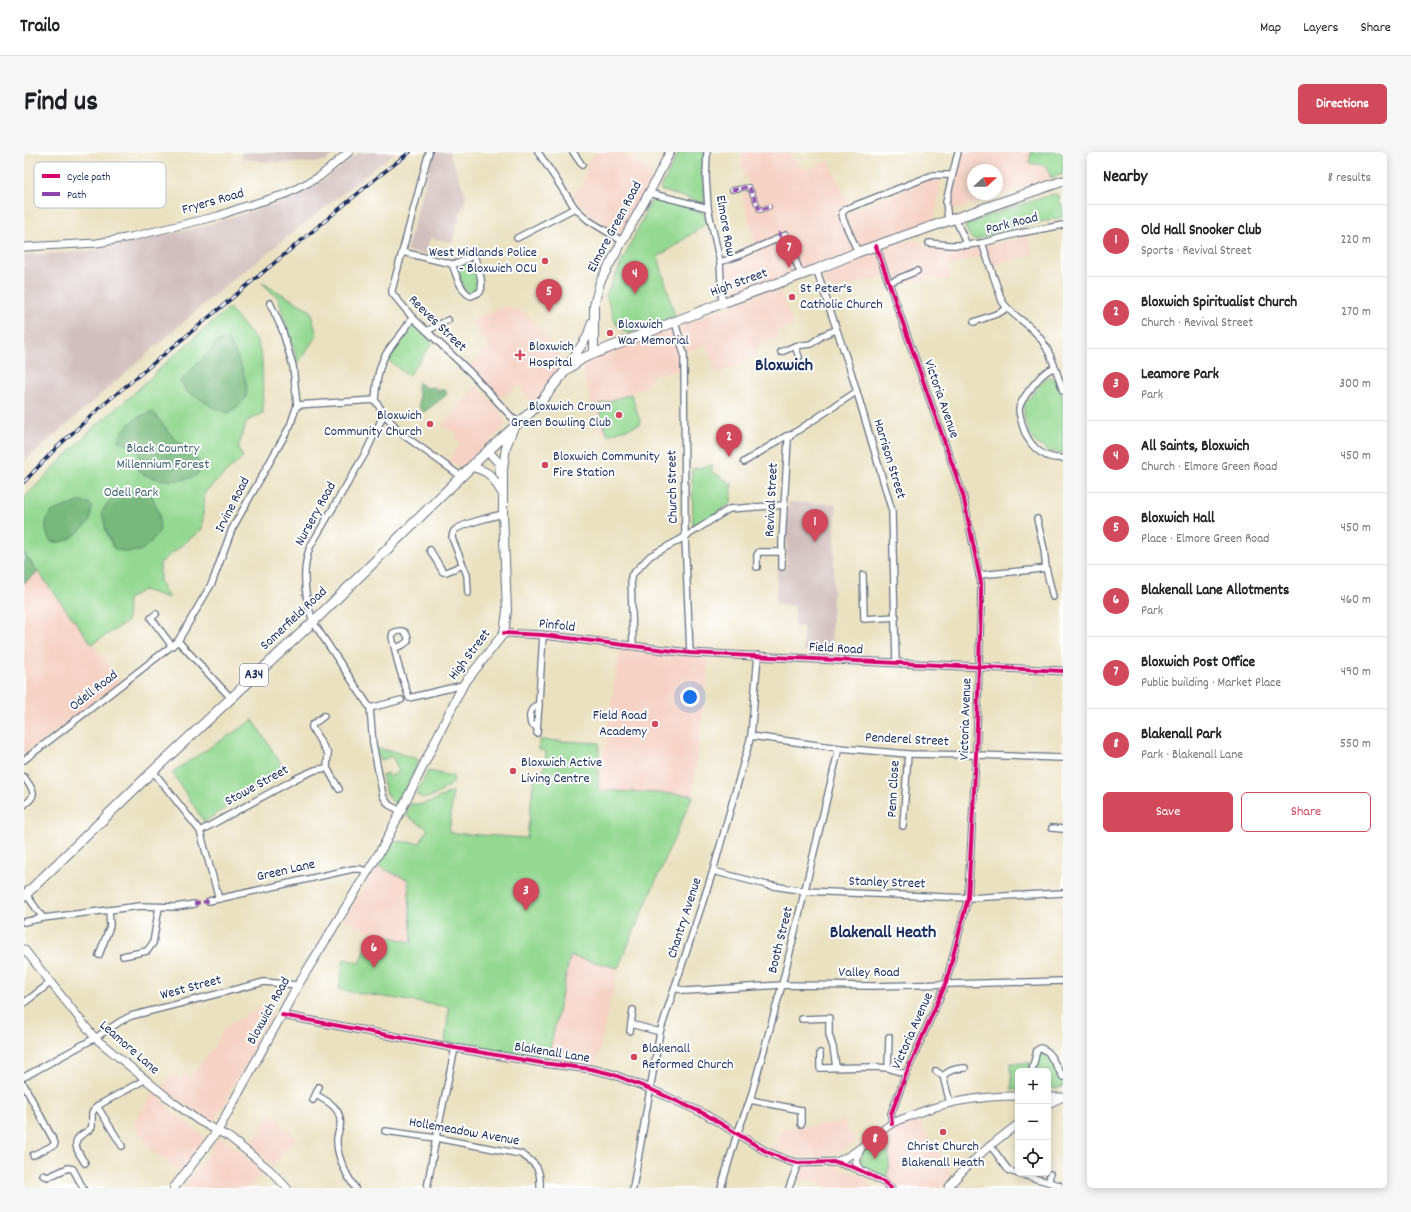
<!DOCTYPE html>
<meta charset="utf-8">
<style>
body{margin:0;font-family:Dekko,sans-serif;background:#f6f6f6;color:#202124}
.controls{position:absolute;right:12px;bottom:12px;display:grid;overflow:hidden;border-radius:6px;box-shadow:0 2px 10px #0003}
.controls button{width:36px;height:36px;display:grid;place-items:center;padding:0;border:0;border-bottom:1px solid #e0e0e0;background:#fff;color:#202124;font:20px sans-serif}
.compass{position:absolute;left:943px;top:12px;width:36px;height:36px;border-radius:50%;background:#fff;box-shadow:0 2px 10px #0003;rotate:69deg}
.you{position:absolute;left:666px;top:545px;width:14px;height:14px;margin:-10px;border:3px solid #fff;border-radius:50%;background:#1a73e8;box-shadow:0 0 0 6px #1a73e833}
.badge{display:grid;place-items:center;width:26px;height:26px;border-radius:50%;background:#d1495b;color:#fff;font-size:13px;font-weight:700}
.pin{position:absolute;translate:-50% -33px;filter:drop-shadow(0 1px 2px #0008)}
.pin::after{content:'';position:absolute;top:21px;width:14px;height:12px;background:inherit;clip-path:polygon(0 0,100% 0,50% 100%)}
.list{margin:0;padding:0;list-style:none}
h2{display:flex;justify-content:space-between;align-items:center;height:52px;margin:0;padding:0 16px;font-size:17px}
h2 small{font-size:13px;font-weight:400;color:#757577}
.list li{display:grid;grid-template-columns:26px 1fr auto;gap:12px;align-items:center;box-sizing:border-box;height:72px;padding:0 16px;border-top:1px solid #e0e0e0}
.list b{display:block;font-size:15px;white-space:nowrap}
.list p{margin:0;font-size:13px;white-space:nowrap;color:#757577}
.list em{font-size:13px;font-style:normal;color:#757577}
.actions{display:flex;gap:8px;padding:12px 16px}
.actions a{flex:1;padding:9px 0;border:1px solid #d1495b;border-radius:6px;text-align:center;font-size:14px;color:#d1495b}
.actions .main{background:#d1495b;color:#fff}
.icon{flex:none;width:22px;height:22px;fill:none;stroke:currentColor;stroke-width:2;stroke-linecap:round;stroke-linejoin:round}
.map{position:relative;flex:none;width:1039px;height:1036px;overflow:hidden;border-radius:6px}
header{display:flex;align-items:center;gap:24px;box-sizing:border-box;height:56px;padding:0 20px;background:#fff;border-bottom:1px solid #e0e0e0}
header strong{font-size:19px}
nav{display:flex;gap:22px;margin-inline-start:auto;font-size:14px}
.intro{display:flex;align-items:center;justify-content:space-between;box-sizing:border-box;height:96px;padding:0 24px}
h1{margin:0;font-size:28px}
.button{padding:10px 18px;border-radius:6px;background:#d1495b;color:#fff;font-size:14px;font-weight:700}
main{display:flex;gap:24px;padding:0 24px}
aside{flex:1;background:#fff;border-radius:6px;box-shadow:0 2px 10px #0003}
.map>svg:first-child{display:block}
</style>
<header>
<strong>Trailo</strong>
<nav><a>Map</a><a>Layers</a><a>Share</a></nav>
</header>
<div class="intro"><h1>Find us</h1><a class="button">Directions</a></div>
<main>
<div class="map">
<svg width="1039" height="1036" viewBox="0 0 1039 1036">
<rect width="100%" height="100%" fill="#fff"/>
<filter id="ink" filterUnits="userSpaceOnUse"><feTurbulence type="fractalNoise" baseFrequency=".025" numOctaves="2"/><feDisplacementMap in="SourceGraphic" scale="8" xChannelSelector="R" yChannelSelector="G"/><feConvolveMatrix kernelMatrix="1 2 1 2 8 2 1 2 1" color-interpolation-filters="sRGB"/></filter>
<filter id="wash" filterUnits="userSpaceOnUse"><feTurbulence type="fractalNoise" baseFrequency=".012" numOctaves="4" result="noise"/><feDisplacementMap in="SourceGraphic" scale="16" xChannelSelector="R" yChannelSelector="G"/><feGaussianBlur stdDeviation="0.9" result="paint"/><feColorMatrix in="noise" values="0 0 0 0 0 0 0 0 0 0 0 0 0 0 0 0 0 1.4 0 .05"/><feComposite in="paint" operator="in"/></filter>
<g filter="url(#wash)">
<rect width="100%" height="100%" fill="#eae1c0"/>
<g fill="#f6d2c4" fill-rule="evenodd">
<path d="M573,0H596L630,21L598,83L568,64L547,42L558,35L564,10Z"/>
<path d="M718,0H763L782,18L805,9L824,51L817,58L815,61L831,99L702,146L699,114L719,108L734,101L718,42L728,40L717,12Z"/>
<path d="M940,0H1007L1023,14L1027,26L928,59L926,53ZM949,18H973V42H949Z"/>
<path d="M917,25L912,62L910,66V69L837,97L821,65L827,59L881,38L908,26Z"/>
<path d="M1003,84L1009,102L968,114L964,101L924,115L926,128L906,126L874,133L868,122L805,139L797,118L889,87L902,94L941,97L953,96Z"/>
<path d="M755,134L769,173L753,180L754,185L732,196L733,202L714,213L693,222L681,192L662,200L657,174Z"/>
<path d="M483,153L503,162L544,212L508,252L494,233L477,246L446,213L466,194L446,169Z"/>
<path d="M650,176L657,204V218L629,223L622,235L574,253L584,283L580,281L577,279L559,225V213L565,207L593,196Z"/>
<path d="M453,234L470,252L482,269L479,277L441,315H437L424,309L436,291L433,288H431L434,283L418,273Z"/>
<path d="M0,401L97,529L42,572L0,601Z"/>
<path d="M596,497L685,505L669,643L574,638Z"/>
<path d="M354,714L384,728L388,791L348,781L320,767Z"/>
<path d="M546,804L594,816L572,913L524,906Z"/>
<path d="M241,853L251,860L238,880L227,873L222,881L236,891L203,943L206,945L189,970L187,971L138,935L148,922L156,928L160,922L165,926L185,902L201,875Z"/>
<path d="M131,939L146,958L179,983L180,987L156,1020L127,998L110,971Z"/>
<path d="M246,962L258,970L256,972L272,985L249,1013L226,994Z"/>
<path d="M892,965L928,1022L917,1036H874L862,1028L865,1013L858,982L869,974Z"/>
<path d="M819,970L833,990L804,1004L778,1005L748,996L757,978Z"/>
<path d="M196,984L239,1019L227,1036H159Z"/>
<path d="M789,1014L813,1015L847,1028L844,1036H809L795,1031L775,1026L777,1015Z"/>
</g>
<g fill="#d1bfbe">
<path d="M213,0H313L303,8L292,11L237,10L235,8L218,7L217,0Z"/>
<path d="M335,0H371L189,144L1,309L0,307V103L68,99L180,74L260,49L300,28Z"/>
<path d="M410,0H425L442,44L428,90L406,86L401,103L382,99Z"/>
<path d="M764,350L812,352L807,501L779,500V475H770L771,454L752,453L753,417H762Z"/>
</g>
<g fill="#94d992" stroke="#588478">
<path d="M655,0H681L678,24L681,49L680,51L636,38Z"/>
<path d="M1006,0H1039V22L1027,26L1023,14L1005,11L1007,1Z"/>
<path d="M1030,42L1036,44L1035,47L1037,53L1039,54V65L983,77L951,88L947,86L941,75L944,72L986,56Z"/>
<path d="M629,45L680,61L683,69L682,72L634,105L651,164L607,181L600,180L592,172L582,143Z"/>
<path d="M449,106L457,137L448,142L442,139L431,115Z"/>
<path d="M237,130L286,158L293,183L274,211L254,146Z"/>
<path d="M205,156L233,189L238,207L239,261L223,269L214,296L219,305L181,340L178,377L136,411V429L145,446L119,438L104,447L103,470L68,492L0,401V346L69,276L108,243L146,207Z"/>
<path d="M394,174L409,191L384,224L364,208L389,175Z"/>
<path d="M1027,225L1034,230L1039,245V301L1027,300L1013,292L1005,281L1000,264V253L1020,228Z"/>
<path d="M607,242L617,272L584,283L573,253Z"/>
<path d="M689,313L687,319L708,332L707,351L669,377L668,317Z"/>
<path d="M229,568L261,618L180,670L148,620Z"/>
<path d="M515,588L575,591L574,638L669,643L594,816L546,804L524,906L421,890L425,855L315,838L320,807L336,811L348,781L388,790L384,728L354,714L368,689L396,691L404,677L381,663L387,652H397L409,649L429,639L425,681L503,686L510,626H519L522,599L515,598Z"/>
<path d="M352,596L372,600L395,608L376,649L371,651C361,646 361,634 358,623L363,621L364,625L375,620L368,604L356,609Z"/>
<path d="M404,619L429,624L430,630C420,637 403,653 392,642Z"/>
<path d="M1018,900L1022,902L1039,928V935L1024,937V919H1011L1015,901Z"/>
<path d="M987,911H1007L1005,919H994V938H988Z"/>
<path d="M858,982C867,1000 867,1008 862,1028L840,1018C831,999 845,993 858,982Z"/>
</g>
<g fill="#77b97c" stroke="#49746d">
<path d="M204,188C212,201 226,228 222,244C220,251 210,257 204,261L189,256L177,247L163,240L156,230C168,215 182,206 193,190Z"/>
<path d="M394,230L402,236L408,235L413,237L414,242L416,238H421L423,241L420,245L400,260C393,256 395,252 395,245C395,238 391,238 394,230Z"/>
<path d="M129,260L149,285L168,302L177,312L175,321C162,331 139,330 124,324C120,323 116,320 113,317L116,305L112,294L99,291L94,289C98,275 115,262 129,260Z"/>
<path d="M119,336L126,339L135,361L136,378L126,391L116,399L103,400L90,397L82,379L78,360L85,349L101,342Z"/>
<path d="M55,350L65,351L68,355L66,369L54,381L44,388L36,390H27C21,381 19,369 28,360C32,357 49,352 55,350Z"/>
<path d="M0,401L14,420L0,431Z"/>
</g>
</g>
<g filter="url(#ink)">
<g fill="none" stroke-linecap="round" stroke-linejoin="round">
<g stroke="#636d80" stroke-width="6">
<path id="pedestrian" d="M708,38L725,35L736,58L745,55"/>
</g>
<g stroke="#636d80" stroke-width="8">
<g id="minor">
<path d="M405,0L368,138V141L388,165L446,220L494,272"/>
<path d="M514,0L551,56L564,68L598,89"/>
<path d="M549,0L558,13"/>
<path d="M683,0L682,24L684,56L696,110L698,151"/>
<path d="M625,41L684,56"/>
<path d="M931,66L943,93"/>
<path d="M924,69L922,50L934,0"/>
<path d="M493,86L551,56"/>
<path d="M905,91L926,93H943L958,91L996,81L1039,73"/>
<path d="M958,91L978,149C985,161 999,168 1009,178C1026,194 1032,219 1039,239"/>
<path d="M852,94L939,343L957,431V451L952,603L944,746L922,831L882,922L867,962L868,972"/>
<path d="M378,100L428,112L435,111L448,104H450C453,113 461,132 456,140L447,144C437,141 432,122 428,112"/>
<path d="M834,100L819,67L818,61L822,57L909,23H928"/>
<path d="M696,110L714,104L762,83L777,123"/>
<path d="M791,118L794,122L827,220L868,359L872,511"/>
<path d="M864,131L893,119"/>
<path d="M651,170L660,202L661,385L666,501"/>
<path d="M950,170L975,161L983,156"/>
<path d="M403,179L424,168"/>
<path d="M771,194L775,205"/>
<path d="M757,200L771,194L787,192L799,183L812,178"/>
<path d="M1030,216C1027,217 1025,218 1022,220C1015,225 996,248 995,257C995,262 997,267 998,272C1003,291 1017,308 1039,306"/>
<path d="M273,253L351,248"/>
<path d="M360,262L378,282L438,325"/>
<path d="M720,310L762,284L767,283"/>
<path d="M1013,367L1020,397L1022,416L1029,445"/>
<path d="M406,398L419,420H422L439,413"/>
<path d="M733,415V403L735,400H758"/>
<path d="M758,415V390L764,288L767,283L832,240"/>
<path d="M839,423L840,467L872,465"/>
<path d="M955,423L1008,418L1022,416"/>
<path d="M444,441L443,423L428,386C428,383 428,382 430,379C434,373 470,364 479,362"/>
<path d="M132,462L127,466L148,494"/>
<path d="M609,494L607,424L626,404L661,385L705,357L760,353"/>
<path d="M371,496L379,493L384,489V485L381,480C376,478 373,479 369,481L368,485L374,512L385,546L439,533"/>
<path d="M207,546L154,489L188,431L208,377L266,274L273,253L269,214L258,177L246,151"/>
<path d="M346,556L377,548"/>
<path d="M300,564L288,573V576L304,602L303,616L315,637"/>
<path d="M513,575L507,572C505,564 505,560 511,554H515"/>
<path d="M513,581L519,483"/>
<path d="M727,584L815,596L884,602L952,603L1039,606"/>
<path d="M0,608L154,489"/>
<path d="M129,619L176,679L195,747"/>
<path d="M0,625C9,638 15,642 0,653"/>
<path d="M377,659L365,653L359,644L349,592L346,556L289,470C281,446 277,419 286,395L342,300L360,262L351,248C352,235 353,222 358,210C364,193 381,182 388,165"/>
<path d="M879,674L884,602"/>
<path d="M1028,676L1039,677"/>
<path d="M176,679L273,626L291,618L303,616"/>
<path d="M689,719L743,733L781,739L944,746L1039,741"/>
<path d="M2,742L19,766"/>
<path d="M185,749L329,717H336L345,720"/>
<path d="M0,770L19,766L85,758L116,754L152,755L170,752"/>
<path d="M75,803L86,774L85,758"/>
<path d="M99,804L123,799L129,791L135,755"/>
<path d="M651,836L662,839L758,833L851,834L1039,829"/>
<path d="M0,851L26,831"/>
<path d="M778,867L805,866V883L809,895L812,915"/>
<path d="M607,872L636,880"/>
<path d="M606,879L609,858"/>
<path d="M796,901V916L850,915L864,916L882,922"/>
<path d="M864,916L865,885"/>
<path d="M912,919L919,924"/>
<path d="M1008,919L1013,898L1017,896L1024,900L1039,925"/>
<path d="M0,925L71,886L97,869L107,864L240,830L274,833"/>
<path d="M0,933L31,991L30,993L9,1003"/>
<path d="M292,943C305,950 319,957 316,975C315,979 313,983 313,987C312,1004 322,1022 331,1036"/>
<path d="M289,948L295,935"/>
<path d="M726,948L777,958V972"/>
<path d="M926,951L919,924C925,918 933,916 941,916"/>
<path d="M73,954L98,994"/>
<path d="M361,979L412,986L497,1002C513,1012 517,1017 516,1036"/>
<path d="M966,993L985,1019L1035,1033"/>
<path d="M61,1011C57,1005 47,992 55,985C59,981 64,980 68,975V961L73,954L122,927"/>
<path d="M19,1023L24,1025L44,1016L49,1017L59,1036"/>
<path d="M1025,1030L1026,1022"/>
<path d="M403,1036L412,986L431,896"/>
<path d="M609,1036L636,880L689,719L727,584L734,503"/>
<path d="M697,1036L713,982L726,948L758,833L815,596"/>
<path d="M765,1036L774,1011"/>
</g>
</g>
<g stroke="#636d80" stroke-width="9">
<g id="tertiary">
<path d="M0,95L73,91L107,85L194,64L219,55L262,42L295,25L325,0"/>
<path d="M480,481L519,483L666,501L1039,519"/>
<path d="M0,797L71,886L149,950L175,969L205,985L245,1017L263,1036"/>
<path d="M258,863L431,896L518,911L567,917L588,922L626,937L681,962L743,1000L765,1009L774,1011L812,1010L829,1015L846,1023L860,1030L867,1036"/>
<path d="M1024,945H1037"/>
<path d="M1024,952L1039,945"/>
<path d="M812,1010C833,1002 849,984 867,972C872,969 878,967 884,965C918,950 957,944 994,944"/>
<path d="M836,1019C831,1010 832,1005 837,996"/>
<path d="M924,1036C943,1011 969,991 994,972"/>
</g>
</g>
<g stroke="#636d80" stroke-width="10">
<g id="secondary">
<path d="M570,201V154L576,130L625,41L646,0"/>
<path d="M542,217L563,185L568,170"/>
<path d="M464,299L475,311L476,321"/>
<path d="M448,315C467,320 468,324 478,341"/>
<path d="M150,1036L194,978L274,833L360,693L439,533L480,481L483,459L479,362V317L482,295L489,277"/>
</g>
</g>
<g stroke="#636d80" stroke-width="11">
<path id="trunk" d="M0,744L129,619L289,470L455,307L499,267L514,253L542,218L559,206L698,151L791,118L834,100L1039,29"/>
</g>
<use href="#pedestrian" stroke="#fff" stroke-width="4"/>
<use href="#minor" stroke="#fff" stroke-width="5.5"/>
<use href="#tertiary" stroke="#fff" stroke-width="7"/>
<use href="#secondary" stroke="#fff" stroke-width="8"/>
<use href="#trunk" stroke="#fff" stroke-width="9"/>
<g stroke="#1b2f5e" stroke-width="3.5">
<path id="rail" d="M0,330L31,297L79,253L355,24L386,0"/>
</g>
<use href="#rail" stroke="#fff" stroke-width="2" stroke-dasharray="6" stroke-linecap="butt"/>
<g stroke="#8e44ad" stroke-width="3" stroke-dasharray="6 3" stroke-linecap="butt">
<path d="M708,38L725,35L736,58L745,55"/>
<path d="M755,80L757,86"/>
<path d="M170,752L185,749"/>
</g>
<g stroke="#fff" stroke-width="6">
<g id="cycleway">
<path d="M852,94L939,343L957,431V451L952,603L944,746L922,831L882,922L867,962L868,972"/>
<path d="M480,481L519,483L666,501L1039,519"/>
<path d="M258,863L431,896L518,911L567,917L588,922L626,937L681,962L743,1000L765,1009L774,1011L812,1010L829,1015L846,1023L860,1030L867,1036"/>
</g>
</g>
<use href="#cycleway" stroke="#d6006c" stroke-width="4"/>
</g>
</g>
<g fill="#d1495b" stroke="#fff" stroke-width="1.5">
<circle cx="521" cy="109" r="4"/>
<circle cx="768" cy="145" r="4"/>
<circle cx="586" cy="181" r="4"/>
<path d="M494 197h4v4h4v4h-4v4h-4v-4h-4v-4h4z"/>
<circle cx="595" cy="263" r="4"/>
<circle cx="406" cy="272" r="4"/>
<circle cx="521" cy="313" r="4"/>
<circle cx="631" cy="572" r="4"/>
<circle cx="489" cy="619" r="4"/>
<circle cx="610" cy="905" r="4"/>
<circle cx="919" cy="980" r="4"/>
</g>
<g text-anchor="middle" dominant-baseline="central" stroke-width="4" stroke-linejoin="round" paint-order="stroke">
<rect fill="#fff" stroke="#5f6d8e" stroke-width="1" x="216" y="512" width="28" height="22" rx="3"/>
<g font-size="13" font-weight="bold" fill="#1b2f5e">
<text x="230" y="523">A34</text>
</g>
<g font-size="14" fill="#1b2f5e" stroke="#fff">
<text transform="translate(189 50) rotate(-16)">Fryers Road</text>
<text transform="translate(988 72) rotate(-14)">Park Road</text>
<text transform="translate(701 74) rotate(80)">Elmore Row</text>
<text transform="translate(591 75) rotate(-62)">Elmore Green Road</text>
<text transform="translate(715 131) rotate(-20)">High Street</text>
<text transform="translate(413 172) rotate(44)">Reeves Street</text>
<text transform="translate(917 247) rotate(71)">Victoria Avenue</text>
<text transform="translate(865 307) rotate(73)">Harrison Street</text>
<text transform="translate(649 335) rotate(-91)">Church Street</text>
<text transform="translate(748 348) rotate(-87)">Revival Street</text>
<text transform="translate(209 353) rotate(-63)">Irvine Road</text>
<text transform="translate(292 362) rotate(-61)">Nursery Road</text>
<text transform="translate(270 467) rotate(-43)">Somerfield Road</text>
<text transform="translate(533 474) rotate(6)">Pinfold</text>
<text transform="translate(812 497) rotate(3)">Field Road</text>
<text transform="translate(446 503) rotate(-53)">High Street</text>
<text transform="translate(70 539) rotate(-38)">Odell Road</text>
<text transform="translate(942 567) rotate(-88)">Victoria Avenue</text>
<text transform="translate(883 588) rotate(3)">Penderel Street</text>
<text transform="translate(233 634) rotate(-29)">Stowe Street</text>
<text transform="translate(870 637) rotate(-87)">Penn Close</text>
<text transform="translate(262 719) rotate(-13)">Green Lane</text>
<text transform="translate(863 731) rotate(2)">Stanley Street</text>
<text transform="translate(661 766) rotate(-72)">Chantry Avenue</text>
<text transform="translate(757 788) rotate(-76)">Booth Street</text>
<text x="845" y="821">Valley Road</text>
<text transform="translate(167 836) rotate(-15)">West Street</text>
<text transform="translate(245 859) rotate(-61)">Bloxwich Road</text>
<text transform="translate(889 879) rotate(-66)">Victoria Avenue</text>
<text transform="translate(105 896) rotate(41)">Leamore Lane</text>
<text transform="translate(528 901) rotate(9)">Blakenall Lane</text>
<text transform="translate(440 980) rotate(10)">Hollemeadow Avenue</text>
</g>
<g font-size="14" fill="#1b2f5e" stroke="#fff" text-anchor="start">
<text x="513" y="101" text-anchor="end">West Midlands Police<tspan x="513" dy="16">- Bloxwich OCU</tspan></text>
<text x="776" y="137">St Peter's<tspan x="776" dy="16">Catholic Church</tspan></text>
<text x="594" y="173">Bloxwich<tspan x="594" dy="16">War Memorial</tspan></text>
<text x="505" y="195">Bloxwich<tspan x="505" dy="16">Hospital</tspan></text>
<text x="587" y="255" text-anchor="end">Bloxwich Crown<tspan x="587" dy="16">Green Bowling Club</tspan></text>
<text x="398" y="264" text-anchor="end">Bloxwich<tspan x="398" dy="16">Community Church</tspan></text>
<text x="529" y="305">Bloxwich Community<tspan x="529" dy="16">Fire Station</tspan></text>
<text x="623" y="564" text-anchor="end">Field Road<tspan x="623" dy="16">Academy</tspan></text>
<text x="497" y="611">Bloxwich Active<tspan x="497" dy="16">Living Centre</tspan></text>
<text x="618" y="897">Blakenall<tspan x="618" dy="16">Reformed Church</tspan></text>
<text x="919" y="995" text-anchor="middle">Christ Church<tspan x="919" dy="16">Blakenall Heath</tspan></text>
</g>
<g font-size="14" fill="#3f626e" stroke="#fff">
<text x="139" y="297">Black Country<tspan x="139" dy="16">Millennium Forest</tspan></text>
<text x="107" y="341">Odell Park</text>
</g>
<g font-size="18" font-weight="bold" fill="#1b2f5e" stroke="#fff">
<text x="760" y="214">Bloxwich</text>
<text x="859" y="781">Blakenall Heath</text>
</g>
</g>
<rect x="10" y="10" width="132" height="46" rx="6" fill="#fff" stroke="#bbc1cf" stroke-width="1"/>
<rect x="18" y="22" width="18" height="4" fill="#d6006c"/>
<rect x="18" y="40" width="18" height="4" fill="#8e44ad"/>
<g font-size="11" fill="#1b2f5e">
<text x="43" y="28">Cycle path</text>
<text x="43" y="46">Path</text>
</g>
</svg>
<div class="controls">
<button>+</button>
<button>−</button>
<button><svg class="icon" aria-label="locate" viewBox="0 0 24 24"><circle cx="12" cy="12" r="6"/><path d="M12 2v4M12 18v4M2 12h4M18 12h4"/></svg></button>
</div>
<svg class="compass" viewBox="-18 -18 36 36"><path d="M0-13l5 13h-10z" fill="#e53935"/><path d="M0 13l5-13h-10z" fill="#757577"/></svg>
<div class="you"></div>
<div class="pin badge" style="left:791px;top:390px">1</div>
<div class="pin badge" style="left:705px;top:305px">2</div>
<div class="pin badge" style="left:502px;top:759px">3</div>
<div class="pin badge" style="left:611px;top:142px">4</div>
<div class="pin badge" style="left:525px;top:160px">5</div>
<div class="pin badge" style="left:350px;top:816px">6</div>
<div class="pin badge" style="left:765px;top:116px">7</div>
<div class="pin badge" style="left:851px;top:1007px">8</div>
</div>
<aside>
<h2>Nearby<small>8 results</small></h2>
<ul class="list">
<li><span class="badge">1</span><div><b>Old Hall Snooker Club</b><p>Sports · Revival Street</p></div><em>220 m</em></li>
<li><span class="badge">2</span><div><b>Bloxwich Spiritualist Church</b><p>Church · Revival Street</p></div><em>270 m</em></li>
<li><span class="badge">3</span><div><b>Leamore Park</b><p>Park</p></div><em>300 m</em></li>
<li><span class="badge">4</span><div><b>All Saints, Bloxwich</b><p>Church · Elmore Green Road</p></div><em>450 m</em></li>
<li><span class="badge">5</span><div><b>Bloxwich Hall</b><p>Place · Elmore Green Road</p></div><em>450 m</em></li>
<li><span class="badge">6</span><div><b>Blakenall Lane Allotments</b><p>Park</p></div><em>460 m</em></li>
<li><span class="badge">7</span><div><b>Bloxwich Post Office</b><p>Public building · Market Place</p></div><em>490 m</em></li>
<li><span class="badge">8</span><div><b>Blakenall Park</b><p>Park · Blakenall Lane</p></div><em>550 m</em></li>
</ul>
<div class="actions"><a class="main">Save</a><a>Share</a></div>
</aside>
</main>
